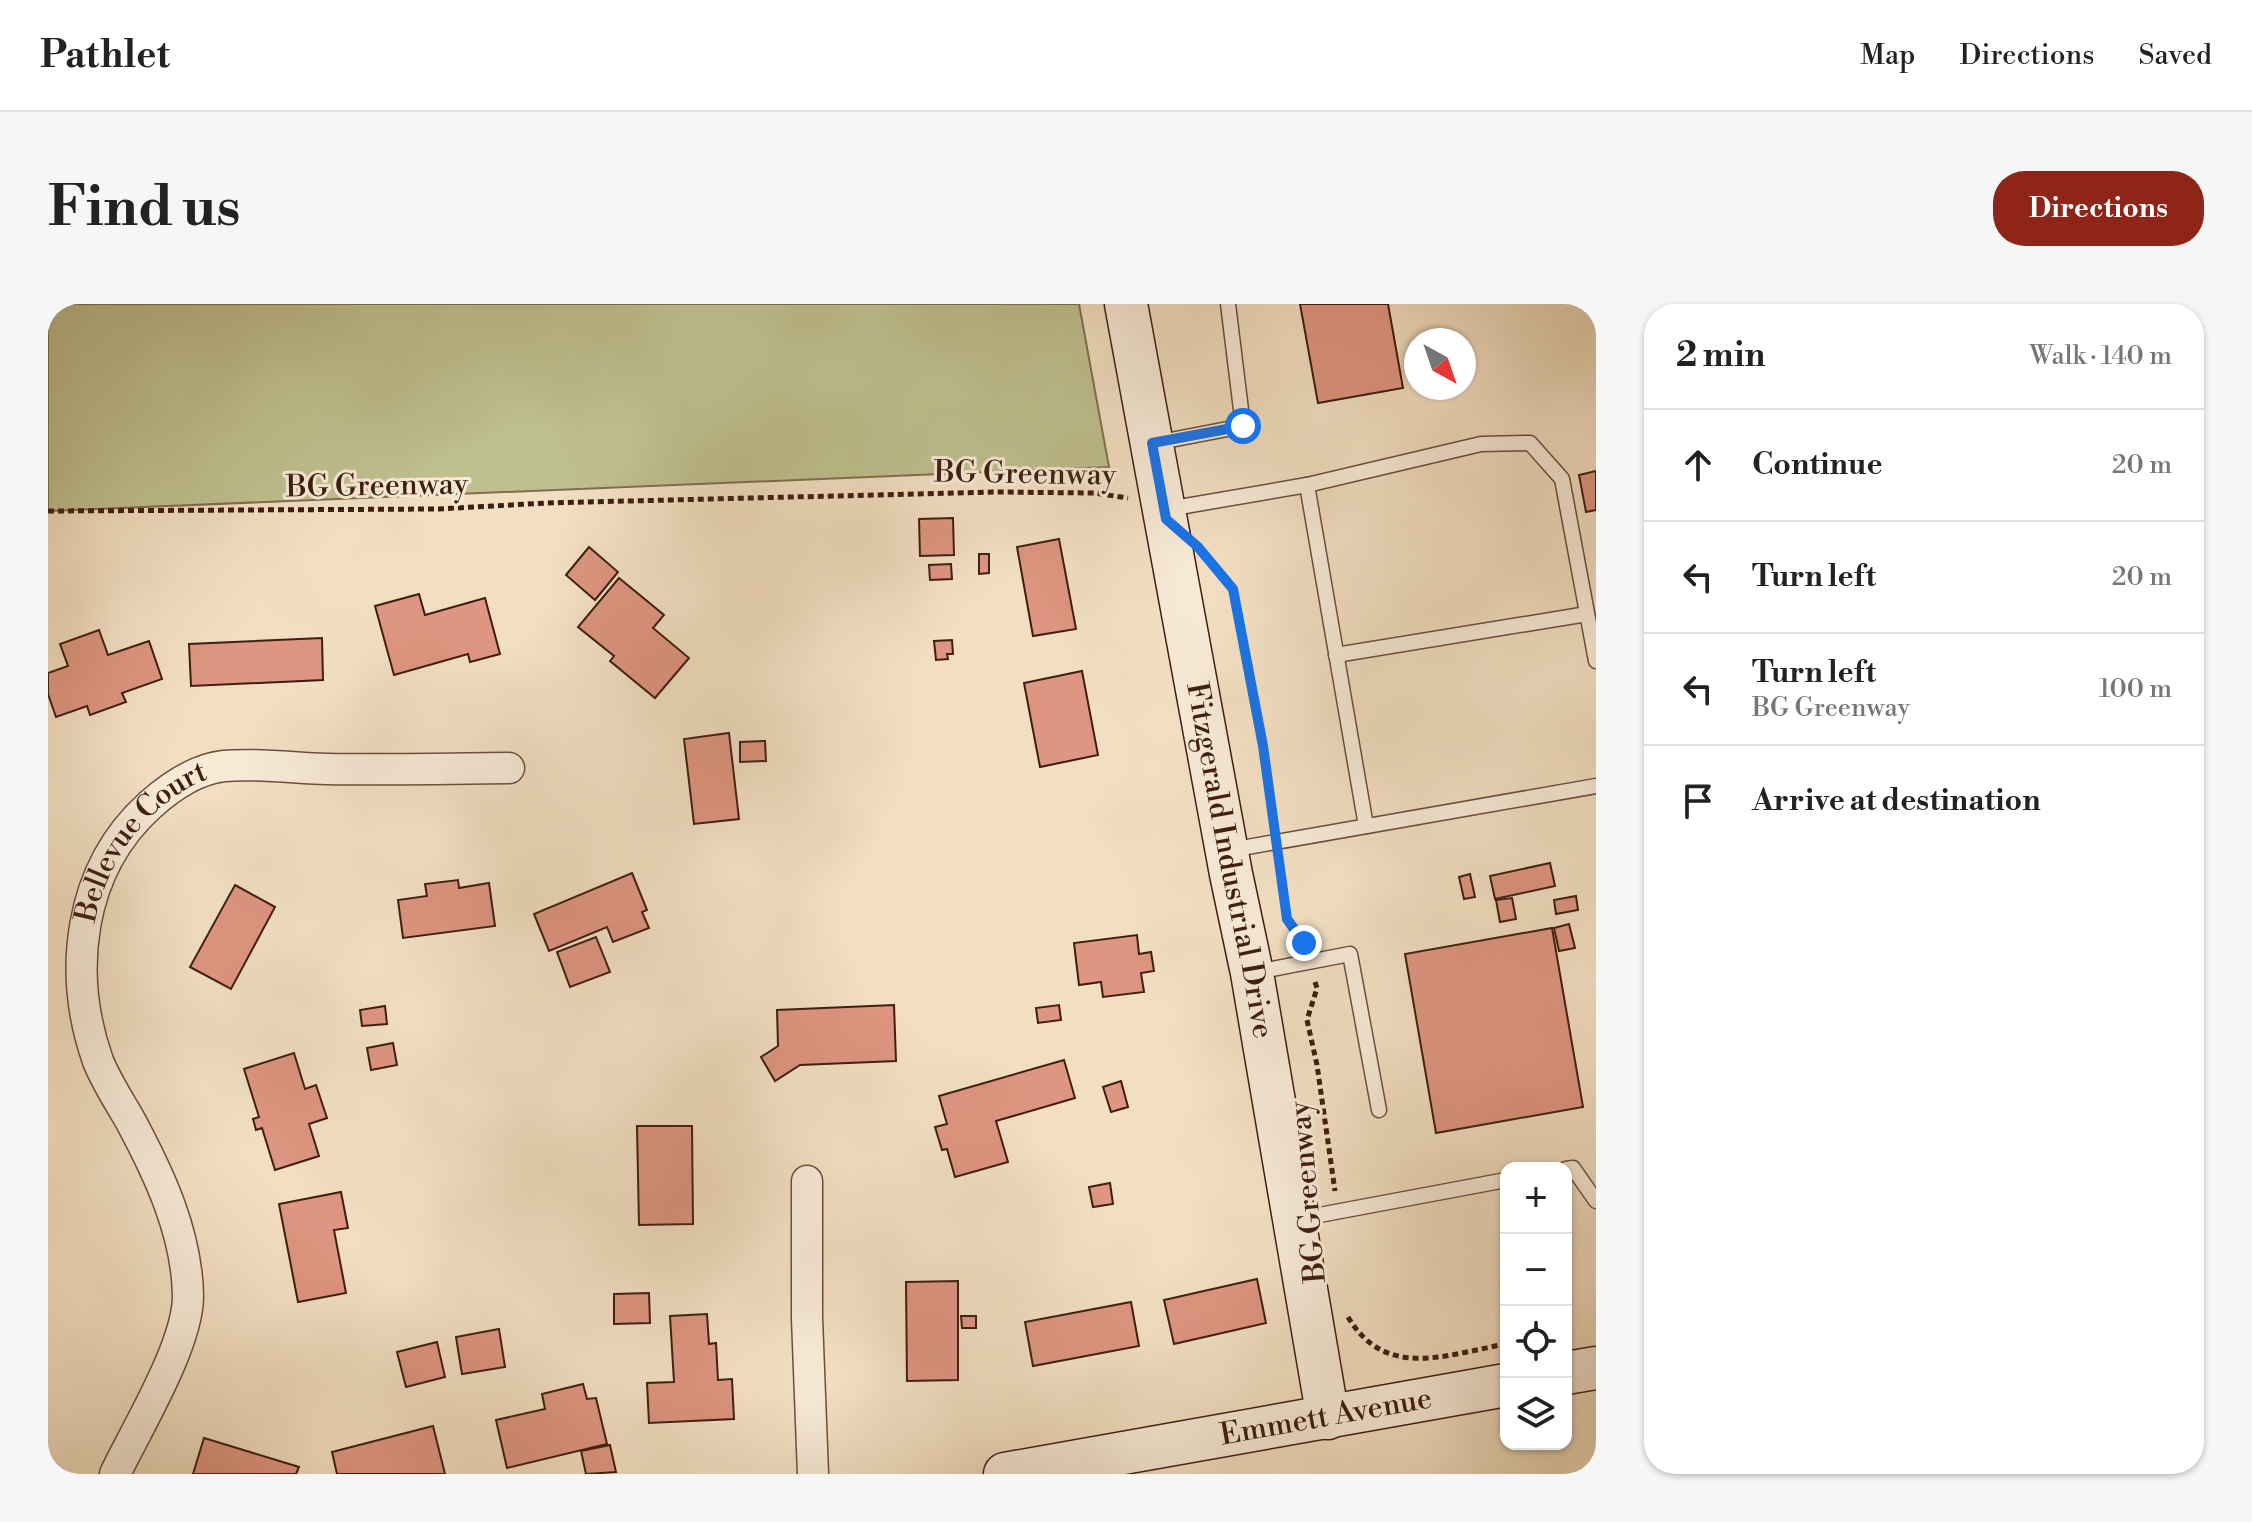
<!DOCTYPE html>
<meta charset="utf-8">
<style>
body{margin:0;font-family:"Libre Bodoni",serif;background:#f6f6f6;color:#222}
.controls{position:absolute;right:24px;bottom:24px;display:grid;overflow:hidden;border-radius:16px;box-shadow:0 2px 6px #0004}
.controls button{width:72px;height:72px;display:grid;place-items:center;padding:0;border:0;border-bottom:2px solid #e0e0e0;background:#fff;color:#222;font:40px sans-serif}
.compass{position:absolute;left:1356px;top:24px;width:72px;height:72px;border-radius:50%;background:#fff;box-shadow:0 2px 6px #0004;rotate:140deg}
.stop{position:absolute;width:24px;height:24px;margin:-18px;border:6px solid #1a73e8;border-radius:50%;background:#fff}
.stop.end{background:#1a73e8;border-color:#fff;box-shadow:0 2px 8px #0008}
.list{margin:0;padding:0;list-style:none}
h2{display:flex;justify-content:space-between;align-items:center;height:104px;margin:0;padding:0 32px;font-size:34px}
h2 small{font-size:26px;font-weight:400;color:#767676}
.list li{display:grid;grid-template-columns:52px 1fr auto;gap:24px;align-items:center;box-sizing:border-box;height:112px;padding:0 32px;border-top:2px solid #e0e0e0}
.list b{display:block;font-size:30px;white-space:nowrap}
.list p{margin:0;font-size:26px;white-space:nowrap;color:#767676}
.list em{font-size:26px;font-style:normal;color:#767676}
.icon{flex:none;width:44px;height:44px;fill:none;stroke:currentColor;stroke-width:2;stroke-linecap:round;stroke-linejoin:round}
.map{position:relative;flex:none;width:1548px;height:1170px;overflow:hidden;border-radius:32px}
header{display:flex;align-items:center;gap:48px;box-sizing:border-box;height:112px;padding:0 40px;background:#fff;border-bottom:2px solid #e0e0e0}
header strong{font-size:38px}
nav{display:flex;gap:44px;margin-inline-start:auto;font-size:28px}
.intro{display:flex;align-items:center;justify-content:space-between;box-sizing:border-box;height:192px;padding:0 48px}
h1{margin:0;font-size:56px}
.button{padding:20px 36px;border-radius:32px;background:#8f2418;color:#fff;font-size:28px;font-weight:700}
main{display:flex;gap:48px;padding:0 48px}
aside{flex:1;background:#fff;border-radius:32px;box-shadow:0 2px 6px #0004}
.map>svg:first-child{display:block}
</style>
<header>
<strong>Pathlet</strong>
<nav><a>Map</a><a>Directions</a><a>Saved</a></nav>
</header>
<div class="intro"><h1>Find us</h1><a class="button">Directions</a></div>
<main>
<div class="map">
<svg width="1548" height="1170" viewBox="0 0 1548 1170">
<rect width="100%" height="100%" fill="#f2dfc2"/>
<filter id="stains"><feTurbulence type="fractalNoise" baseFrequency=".0025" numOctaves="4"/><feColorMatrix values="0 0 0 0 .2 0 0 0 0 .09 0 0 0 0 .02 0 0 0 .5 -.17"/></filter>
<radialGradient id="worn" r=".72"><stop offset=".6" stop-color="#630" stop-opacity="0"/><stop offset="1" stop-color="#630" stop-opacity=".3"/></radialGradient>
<path fill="#bfc090" stroke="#7f6f50" stroke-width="2" d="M0,0H1031L1061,163L0,207Z"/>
<g fill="#de9581" stroke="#3f1e11" stroke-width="2">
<path d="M1252,0H1340L1355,84L1270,99Z"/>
<path d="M1548,167V206L1538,208L1531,171Z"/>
<path d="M905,214L906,251L872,252L871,215Z"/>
<path d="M1011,235L1028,325L985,332L969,243Z"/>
<path d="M541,243L570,268L547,296L518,271Z"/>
<path d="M931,250H941V269L931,270Z"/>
<path d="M903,260L904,275L882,276L881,261Z"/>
<path d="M571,274L616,311L605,324L641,354L607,394L562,357L566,352L530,323Z"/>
<path d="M371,290L377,311L437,294L452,350L422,358L420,350L346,371L327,302Z"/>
<path d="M51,326L60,351L101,337L114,375L74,389L78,398L42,411L39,402L8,413L0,390V369L20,362L12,340Z"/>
<path d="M274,334L275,376L143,382L141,340Z"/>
<path d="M904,336L905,350H899L900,355L888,356L886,337Z"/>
<path d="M1034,367L1050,451L992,463L976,379Z"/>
<path d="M681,429L691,515L646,520L636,435Z"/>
<path d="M717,437L718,457L692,458V438Z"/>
<path d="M1502,559L1507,582L1447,595L1442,572Z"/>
<path d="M584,569L599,606L594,608L601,624L565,638L559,623L501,647L486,610Z"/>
<path d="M1422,570L1427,593L1416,595L1411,573Z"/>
<path d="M410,576L411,584L441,579L447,622L355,634L350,596L379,592L377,580Z"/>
<path d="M187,581L227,603L183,685L142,663Z"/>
<path d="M1528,592L1530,606L1508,610L1506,596Z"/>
<path d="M1464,594L1468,615L1452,618L1448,596Z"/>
<path d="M1521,620L1527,644L1511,647L1506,624Z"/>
<path d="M1504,624L1535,803L1388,829L1357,650Z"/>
<path d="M1089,631L1091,650L1103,648L1106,667L1093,669L1096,688L1055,693L1053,678L1031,681L1026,639Z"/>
<path d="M548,633L562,668L522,683L509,648Z"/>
<path d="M846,701L848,757L752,761L727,777L713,753L730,742L729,706Z"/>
<path d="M1011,701L1013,716L990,719L988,704Z"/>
<path d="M337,702L339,720L314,722L312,706Z"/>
<path d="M345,739L349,761L323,766L319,744Z"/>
<path d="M246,749L257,785L268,781L279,814L261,820L271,852L227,866L214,824L208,826L205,815L211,813L196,765Z"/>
<path d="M1016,756L1027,794L948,817L960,858L907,873L899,845L894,846L887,823L899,820L891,792Z"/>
<path d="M1073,777L1080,803L1063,808L1055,783Z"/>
<path d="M589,822H644L645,920L591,921Z"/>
<path d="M1062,879L1065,900L1045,903L1041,883Z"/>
<path d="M293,888L300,924L286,926L298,989L250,998L231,900Z"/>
<path d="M1209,975L1218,1019L1126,1040L1116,996Z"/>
<path d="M910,977V1076L859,1077L858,978Z"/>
<path d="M601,989L602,1019L566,1020V990Z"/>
<path d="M1083,998L1091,1042L985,1062L977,1018Z"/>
<path d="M659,1010L661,1040L668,1039L670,1076L684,1075L686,1115L601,1119L599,1079L626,1078L622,1012Z"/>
<path d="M913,1012H928V1024H914Z"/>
<path d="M451,1025L457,1063L414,1070L408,1033Z"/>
<path d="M389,1038L397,1073L358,1083L349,1048Z"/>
<path d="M535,1080L539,1095L548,1094L559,1140L459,1164L448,1116L497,1105L494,1090Z"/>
<path d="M385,1122L397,1170H289L284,1148Z"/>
<path d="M156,1134L251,1163L248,1170H145Z"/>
<path d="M562,1141L568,1168L538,1170L533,1147Z"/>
</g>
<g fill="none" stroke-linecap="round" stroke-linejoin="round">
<g stroke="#6c4e3d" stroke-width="17">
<g id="lane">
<path d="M1107,139L1195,122L1180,0"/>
<path d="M1259,181L1318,522"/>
<path d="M1120,205L1259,181L1433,140L1482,139L1514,175L1548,357"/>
<path d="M1288,351L1539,310"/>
<path d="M1182,546L1548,482"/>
<path d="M1208,668L1302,650L1331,806"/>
<path d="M1518,865L1525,864L1548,897"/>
<path d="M1250,915L1458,876"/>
</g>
</g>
<g stroke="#6c4e3d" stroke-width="33">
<g id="street">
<path d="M759,877V1014L765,1170"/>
<path id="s1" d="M67,1170C89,1124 140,1041 140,992C139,929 111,870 82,816C71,797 58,777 50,757C19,669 30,566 102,501C122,483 149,465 176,462C209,459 246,464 279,465C340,466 400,465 461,464"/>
</g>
</g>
<g stroke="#3f1e11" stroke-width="45">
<g id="secondary">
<path id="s2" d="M1078,0L1183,570L1204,669L1280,1114"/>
<path d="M1518,1069L1548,1064"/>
<path id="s3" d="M957,1170L1458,1081"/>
</g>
</g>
<g stroke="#3f1e11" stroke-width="5" stroke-dasharray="6 4" stroke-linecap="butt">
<path d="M0,207L390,205L499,199L949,188L1046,189L1080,194"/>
<path d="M1162,258L1185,285L1215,442L1227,520"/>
<path d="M1232,557L1239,615L1255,638"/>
<path d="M1267,678L1269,684L1259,716L1269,761L1287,887"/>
<path d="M1300,1013C1338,1077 1400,1050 1458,1040"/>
</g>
<use href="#lane" stroke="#f7ead7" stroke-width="14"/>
<use href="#street" stroke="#f7ead7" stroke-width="30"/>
<use href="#secondary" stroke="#f7ead7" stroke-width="42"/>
</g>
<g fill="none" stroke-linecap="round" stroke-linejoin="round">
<path stroke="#1a73e8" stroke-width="10" d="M1195,122L1104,139L1118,215L1150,243L1185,285L1215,442L1239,615L1256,639"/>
</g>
<g text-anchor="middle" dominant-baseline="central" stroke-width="6" stroke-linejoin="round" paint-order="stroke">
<g font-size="30" fill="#3f1e11" stroke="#f7ead7">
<text transform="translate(977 170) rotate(1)">BG Greenway</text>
<text transform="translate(329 182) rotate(-1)">BG Greenway</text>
<text stroke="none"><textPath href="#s1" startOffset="690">Bellevue Court</textPath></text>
<text stroke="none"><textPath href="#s2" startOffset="566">Fitzgerald Industrial Drive</textPath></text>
<text transform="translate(1260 888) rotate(-95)">BG Greenway</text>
<text stroke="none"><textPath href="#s3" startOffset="326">Emmett Avenue</textPath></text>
</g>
</g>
<rect width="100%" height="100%" filter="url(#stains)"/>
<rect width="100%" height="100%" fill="url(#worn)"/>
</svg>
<div class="controls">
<button>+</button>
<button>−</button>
<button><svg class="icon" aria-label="locate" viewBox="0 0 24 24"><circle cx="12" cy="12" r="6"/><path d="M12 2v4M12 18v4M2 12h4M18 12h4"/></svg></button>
<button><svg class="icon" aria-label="layers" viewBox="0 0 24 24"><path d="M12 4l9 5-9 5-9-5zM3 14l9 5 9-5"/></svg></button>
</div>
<svg class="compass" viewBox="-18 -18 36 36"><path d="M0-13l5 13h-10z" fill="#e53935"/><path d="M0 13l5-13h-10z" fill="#767676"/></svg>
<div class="stop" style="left:1195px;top:122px"></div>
<div class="stop end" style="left:1256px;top:639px"></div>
</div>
<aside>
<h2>2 min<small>Walk · 140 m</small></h2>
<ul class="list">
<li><svg class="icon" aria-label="ahead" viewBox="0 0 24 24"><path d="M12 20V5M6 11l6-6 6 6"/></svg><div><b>Continue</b></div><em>20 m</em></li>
<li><svg class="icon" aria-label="left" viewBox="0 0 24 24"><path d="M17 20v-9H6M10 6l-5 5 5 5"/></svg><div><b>Turn left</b></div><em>20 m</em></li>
<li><svg class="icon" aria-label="left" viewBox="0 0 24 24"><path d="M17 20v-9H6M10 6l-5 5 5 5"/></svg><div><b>Turn left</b><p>BG Greenway</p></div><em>100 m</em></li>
<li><svg class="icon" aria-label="arrive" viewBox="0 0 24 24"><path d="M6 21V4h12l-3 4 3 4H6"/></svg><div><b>Arrive at destination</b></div></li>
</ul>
</aside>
</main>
